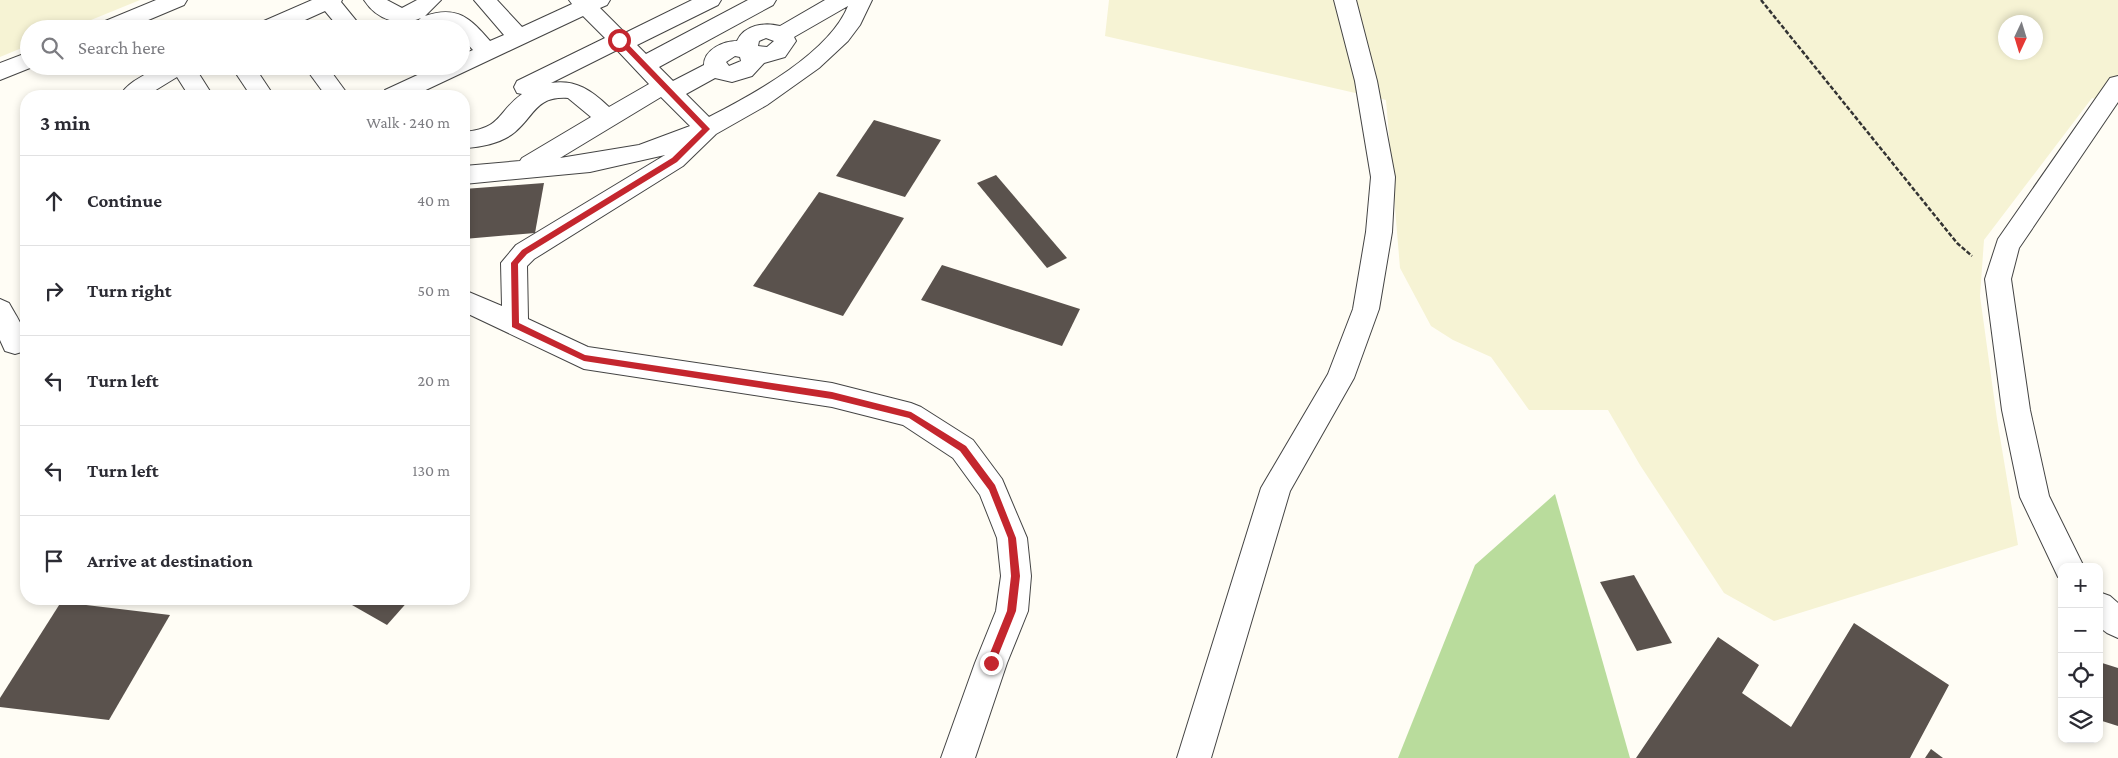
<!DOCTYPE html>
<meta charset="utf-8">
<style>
body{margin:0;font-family:"Crimson Pro",serif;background:#f7f7f7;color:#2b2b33}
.controls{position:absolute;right:15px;bottom:15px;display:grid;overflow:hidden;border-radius:10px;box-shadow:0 2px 8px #0003}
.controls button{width:45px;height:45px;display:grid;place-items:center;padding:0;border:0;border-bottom:1px solid #e1e1e2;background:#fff;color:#2b2b33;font:25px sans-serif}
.compass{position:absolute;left:1998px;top:15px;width:45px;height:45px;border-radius:50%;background:#fff;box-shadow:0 2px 8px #0003;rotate:184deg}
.stop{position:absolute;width:15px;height:15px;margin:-11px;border:4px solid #c4262e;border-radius:50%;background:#fff}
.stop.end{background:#c4262e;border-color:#fff;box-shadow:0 1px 5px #0008}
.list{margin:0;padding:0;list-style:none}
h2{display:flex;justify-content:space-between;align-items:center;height:65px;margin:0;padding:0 20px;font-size:21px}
h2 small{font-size:16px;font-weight:400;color:#7c7c81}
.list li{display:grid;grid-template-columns:32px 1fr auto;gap:15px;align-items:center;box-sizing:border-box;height:90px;padding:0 20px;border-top:1px solid #e1e1e2}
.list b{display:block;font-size:19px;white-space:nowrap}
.list em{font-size:16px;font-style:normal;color:#7c7c81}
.icon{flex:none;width:28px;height:28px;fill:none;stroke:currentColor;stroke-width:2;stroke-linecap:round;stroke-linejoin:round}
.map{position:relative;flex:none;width:2118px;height:758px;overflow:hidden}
.search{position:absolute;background:#fff;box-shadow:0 2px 8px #0003;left:20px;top:20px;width:450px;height:55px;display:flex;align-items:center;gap:12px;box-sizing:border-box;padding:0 18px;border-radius:28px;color:#7c7c81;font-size:19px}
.panel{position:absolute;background:#fff;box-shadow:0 2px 8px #0003;left:20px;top:90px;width:450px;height:515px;border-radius:20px}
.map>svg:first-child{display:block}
</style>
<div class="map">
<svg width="2118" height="758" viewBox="0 0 2118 758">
<rect width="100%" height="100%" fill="#fffdf5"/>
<g fill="#f6f3d4" fill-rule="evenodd">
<path d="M0,0H140L69,29H29V45L0,57Z"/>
<path d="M1109,0H2118V105L2092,98L1984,240L1980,296L1997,419L2018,545L1774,621L1724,593L1640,465L1608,410H1529L1491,357L1453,340L1431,326L1400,268L1386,100L1105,36ZM2006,22H2036V52H2006Z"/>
</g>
<path fill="#b9dc9c" d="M1555,494L1630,758H1398L1475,565Z"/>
<g fill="#5a524d">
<path d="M874,120L941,140L905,197L836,176Z"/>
<path d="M996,175L1067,258L1047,268L977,183Z"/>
<path d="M544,183L535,233L464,239V189Z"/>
<path d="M819,192L904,218L843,316L753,286Z"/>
<path d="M942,265L1080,309L1062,346L921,300Z"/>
<path d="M1634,575L1672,643L1637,651L1600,582Z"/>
<path d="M347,599H410L387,625L345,601Z"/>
<path d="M61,602L170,615L109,720L0,707V698Z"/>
<path d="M1854,623L1949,685L1910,758H1636L1718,637L1759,665L1742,693L1791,727Z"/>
<path d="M2099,662L2118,668V726L2099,720Z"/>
<path d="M1931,749L1943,758H1925Z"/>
</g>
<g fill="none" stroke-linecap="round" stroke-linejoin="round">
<g stroke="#444" stroke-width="2">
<g id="minor">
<path d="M156,0H187L184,5L127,29H95L98,24Z"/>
<path d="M312,0H342L341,2L363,29H340L325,11L285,29H254L257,24Z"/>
<path d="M364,0H387L402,8L417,0H441L425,16C457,5 470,18 490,41L504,35L474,0H497L522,27L572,4L569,0H610L607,5L600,8L625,33L692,0H721L718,5L637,45L646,54L748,0H776L773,5L659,67L673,81L704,65C704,49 724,41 737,41C744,25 764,22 780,26L825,0H872L860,25L848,41L819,68L767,105L716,134L683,166L534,259L527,266L528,319L588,347L832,383L911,403L921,407L973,440L1002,479L1027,538L1031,576L1028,611L1007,663L975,758H941L975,663L996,611L1001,576L997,538L980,495L953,458L903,425L832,407L584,369L464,312V290L502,306L501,263L516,245L665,155L590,172L464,184V166L520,161L522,158L591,117L568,98C536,96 535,115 515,132C502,143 481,147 464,148V132C503,128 496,113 522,94L517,93L514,87L517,81L605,38L583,16L413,96H382L385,90L437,66H461V55L473,50L461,37V29L442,25L435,29H408L421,18C399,27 377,20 364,0ZM848,6C829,53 754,94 709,117L686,94L715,78L732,82L752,76L764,63L785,57L796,41L794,37ZM766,38L774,41L767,47L758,46L759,41ZM617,50L649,84L609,107C592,91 576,79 551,83ZM735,56L740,57L741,61L729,66L726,62ZM661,97L690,126L639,145L560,158Z"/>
<path d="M1334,0H1356L1377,81L1395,177L1392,232L1379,309L1354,378L1290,491L1211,758H1177L1261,488L1328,374L1353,309L1366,232L1371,177L1355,81Z"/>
<path d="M29,52V66H35L0,80V63Z"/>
<path d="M161,66H194L213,96H189L177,77L146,96H120C127,82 147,74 161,66Z"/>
<path d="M231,66H254L274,96H251Z"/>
<path d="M304,66H327L349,96H326Z"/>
<path d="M2118,76V102L2019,248L2011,279L2030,410L2049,496L2084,567H2062V578L2058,577L2020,497L2002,410L1985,279L1998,239L2110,78Z"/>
<path d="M0,299L9,303C16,316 31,336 25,351L15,354L5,351L0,340Z"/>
<path d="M2099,592L2110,596L2118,603V638L2107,633L2099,627Z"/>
</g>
</g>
<path stroke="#333" stroke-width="2.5" stroke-dasharray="4.5 2" stroke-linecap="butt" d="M1761,0L1957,243L1972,256"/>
<use href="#minor" fill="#fff" fill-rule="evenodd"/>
</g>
<path fill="#c4262e" d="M617,38H622L710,129L677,162L527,254L518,264L519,323L585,355L832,392L911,412L966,446L995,485L1016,538L1020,576L1016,611L994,666L991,667L986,663L1007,611L1011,576L1008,538L989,490L960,451L909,418L832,399L584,361L512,327L511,263L522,250L672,158L702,129L617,41Z"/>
</svg>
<div class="controls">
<button>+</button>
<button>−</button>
<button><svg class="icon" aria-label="locate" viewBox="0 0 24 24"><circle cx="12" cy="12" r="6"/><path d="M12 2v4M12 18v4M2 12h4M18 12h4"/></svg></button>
<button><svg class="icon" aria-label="layers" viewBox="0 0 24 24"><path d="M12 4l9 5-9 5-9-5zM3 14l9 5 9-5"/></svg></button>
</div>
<svg class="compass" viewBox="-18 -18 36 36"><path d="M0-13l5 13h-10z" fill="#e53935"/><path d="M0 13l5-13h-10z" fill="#7c7c81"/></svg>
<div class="stop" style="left:619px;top:40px"></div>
<div class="stop end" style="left:991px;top:663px"></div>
<div class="search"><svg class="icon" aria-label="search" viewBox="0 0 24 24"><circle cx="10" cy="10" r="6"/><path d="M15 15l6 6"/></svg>Search here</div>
<section class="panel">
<h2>3 min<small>Walk · 240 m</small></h2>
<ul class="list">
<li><svg class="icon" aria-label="ahead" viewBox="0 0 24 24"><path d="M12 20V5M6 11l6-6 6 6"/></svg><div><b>Continue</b></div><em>40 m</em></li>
<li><svg class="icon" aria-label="right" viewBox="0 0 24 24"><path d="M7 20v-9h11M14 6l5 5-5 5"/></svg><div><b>Turn right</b></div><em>50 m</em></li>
<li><svg class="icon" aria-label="left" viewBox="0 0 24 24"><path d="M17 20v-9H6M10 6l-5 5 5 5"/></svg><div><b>Turn left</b></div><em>20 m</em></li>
<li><svg class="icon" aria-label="left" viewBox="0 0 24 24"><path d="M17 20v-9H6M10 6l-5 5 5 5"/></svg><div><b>Turn left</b></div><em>130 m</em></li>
<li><svg class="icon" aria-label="arrive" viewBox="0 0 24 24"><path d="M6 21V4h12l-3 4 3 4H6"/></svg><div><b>Arrive at destination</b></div></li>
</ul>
</section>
</div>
